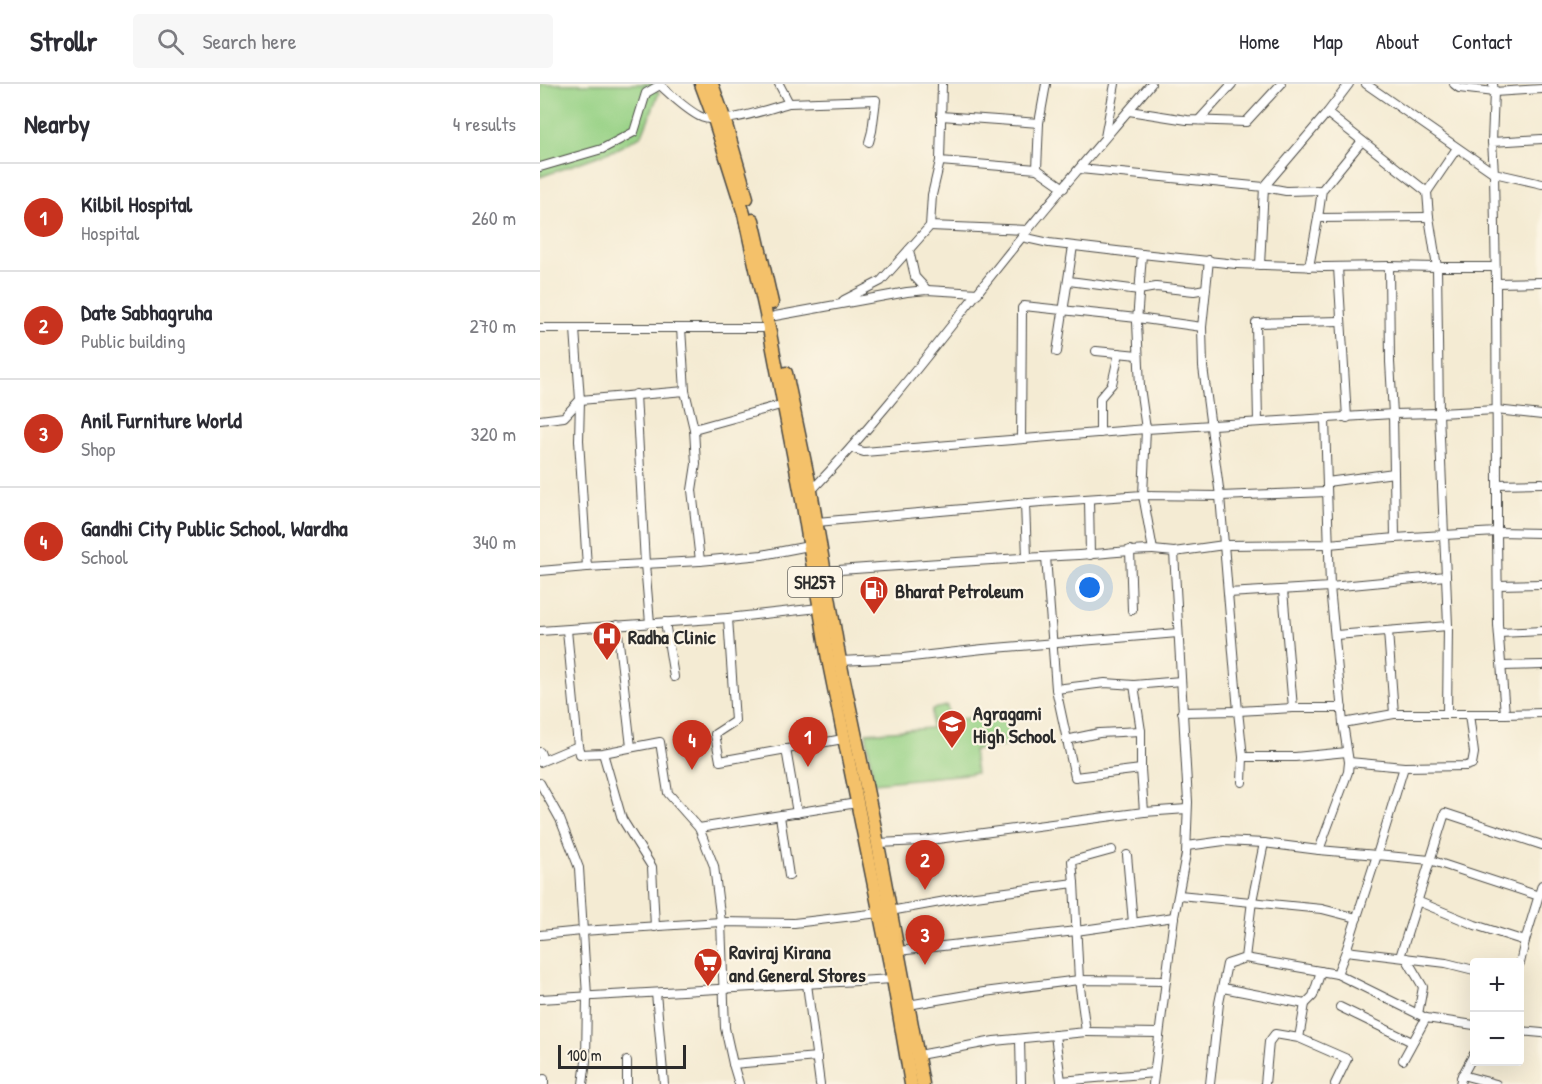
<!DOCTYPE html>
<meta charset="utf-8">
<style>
body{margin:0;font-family:"Patrick Hand",sans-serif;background:#f7f7f7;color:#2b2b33}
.controls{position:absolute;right:18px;bottom:18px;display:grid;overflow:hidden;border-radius:6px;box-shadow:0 6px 24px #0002}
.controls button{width:54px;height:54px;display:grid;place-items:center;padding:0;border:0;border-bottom:2px solid #e1e1e2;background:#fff;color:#2b2b33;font:30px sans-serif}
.scale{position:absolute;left:18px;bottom:15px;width:128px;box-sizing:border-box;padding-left:6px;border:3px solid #2b2b2b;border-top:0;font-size:16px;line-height:21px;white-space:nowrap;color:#2b2b2b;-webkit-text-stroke:4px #fcf5e5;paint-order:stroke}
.you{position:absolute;left:550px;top:504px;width:21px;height:21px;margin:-15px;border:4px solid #fff;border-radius:50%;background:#1a73e8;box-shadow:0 0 0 9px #1a73e833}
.badge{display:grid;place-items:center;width:39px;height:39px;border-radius:50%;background:#c8321e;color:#fff;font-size:20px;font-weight:700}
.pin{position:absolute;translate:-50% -50px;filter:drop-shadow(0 2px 3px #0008)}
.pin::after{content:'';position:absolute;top:32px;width:21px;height:18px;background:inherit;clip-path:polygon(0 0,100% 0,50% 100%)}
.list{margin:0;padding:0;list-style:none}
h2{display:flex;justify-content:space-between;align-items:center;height:78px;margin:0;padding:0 24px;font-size:26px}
h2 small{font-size:20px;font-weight:400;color:#7c7c81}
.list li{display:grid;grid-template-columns:39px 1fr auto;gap:18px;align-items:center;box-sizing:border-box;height:108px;padding:0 24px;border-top:2px solid #e1e1e2}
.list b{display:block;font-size:22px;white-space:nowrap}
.list p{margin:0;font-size:20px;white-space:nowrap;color:#7c7c81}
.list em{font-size:20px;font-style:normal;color:#7c7c81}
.icon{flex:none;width:33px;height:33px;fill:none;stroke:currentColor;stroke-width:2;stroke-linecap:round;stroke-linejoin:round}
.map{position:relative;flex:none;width:1002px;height:1000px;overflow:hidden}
header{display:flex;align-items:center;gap:36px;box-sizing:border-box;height:84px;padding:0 30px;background:#fff;border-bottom:2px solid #e1e1e2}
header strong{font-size:28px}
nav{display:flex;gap:33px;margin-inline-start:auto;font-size:21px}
.search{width:420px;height:54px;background:#f7f7f7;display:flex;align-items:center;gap:15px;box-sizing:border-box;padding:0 21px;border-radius:6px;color:#7c7c81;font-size:22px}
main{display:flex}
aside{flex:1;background:#fff}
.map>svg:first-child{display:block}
</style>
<header>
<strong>Strollr</strong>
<div class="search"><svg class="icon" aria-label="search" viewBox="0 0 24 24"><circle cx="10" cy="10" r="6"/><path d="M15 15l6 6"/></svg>Search here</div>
<nav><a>Home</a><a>Map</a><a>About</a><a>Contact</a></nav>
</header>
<main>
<aside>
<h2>Nearby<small>4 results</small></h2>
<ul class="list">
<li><span class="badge">1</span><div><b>Kilbil Hospital</b><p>Hospital</p></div><em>260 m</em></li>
<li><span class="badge">2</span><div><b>Date Sabhagruha</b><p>Public building</p></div><em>270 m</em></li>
<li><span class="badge">3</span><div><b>Anil Furniture World</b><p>Shop</p></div><em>320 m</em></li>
<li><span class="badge">4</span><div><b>Gandhi City Public School, Wardha</b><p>School</p></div><em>340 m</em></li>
</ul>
</aside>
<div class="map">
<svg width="1002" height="1000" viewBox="0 0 1002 1000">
<rect width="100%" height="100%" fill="#fcf5e5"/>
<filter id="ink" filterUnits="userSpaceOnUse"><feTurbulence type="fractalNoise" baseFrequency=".0167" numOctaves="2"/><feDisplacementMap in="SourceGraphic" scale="12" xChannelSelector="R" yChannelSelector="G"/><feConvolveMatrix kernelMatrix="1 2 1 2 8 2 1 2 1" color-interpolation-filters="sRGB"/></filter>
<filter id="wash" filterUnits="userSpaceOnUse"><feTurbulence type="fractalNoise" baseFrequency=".008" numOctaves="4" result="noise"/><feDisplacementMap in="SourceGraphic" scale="24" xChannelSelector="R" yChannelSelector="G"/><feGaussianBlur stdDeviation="1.35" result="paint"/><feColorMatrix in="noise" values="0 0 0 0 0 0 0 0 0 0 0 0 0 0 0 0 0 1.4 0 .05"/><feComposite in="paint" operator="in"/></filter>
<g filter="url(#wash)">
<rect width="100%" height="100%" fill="#f4ebd3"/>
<g fill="#98d286" stroke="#627e58" stroke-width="1.5">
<path d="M0,0H111L119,9L102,51L77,65L0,93Z"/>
<path d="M407,622L409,636L471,630L474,661L433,666L436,689L334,699L326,649L391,644L392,625Z"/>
</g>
</g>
<g filter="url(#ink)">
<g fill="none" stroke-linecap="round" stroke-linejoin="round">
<g stroke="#494844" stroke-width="10">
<g id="street">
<path d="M119,0C131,11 144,24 159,32C179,43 228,25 249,19L239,0"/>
<path d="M402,0L400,77L497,85L524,104"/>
<path d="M809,0L787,29L887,108L889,133L897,183H955"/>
<path d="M826,0L954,89L956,199"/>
<path d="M914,0L919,4L954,8L952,58"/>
<path d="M953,0L954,8L1002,5"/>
<path d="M249,19L336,16L332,47L329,58"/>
<path d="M589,27L647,36L706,38L741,0"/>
<path d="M787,29L724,103L746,107L782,106L778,134L889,133"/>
<path d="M401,32L499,39"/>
<path d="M659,36L692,0"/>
<path d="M565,53L575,0"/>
<path d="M1002,55L952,58L954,89L1002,100"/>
<path d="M400,77L392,111L390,142L488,146"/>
<path d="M0,83L62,65L94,48L106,9L120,1"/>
<path d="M497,85L499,39L506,0"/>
<path d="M540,85L724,103L720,181"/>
<path d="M782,106L822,57"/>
<path d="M887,108L917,64"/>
<path d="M369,166L375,193L387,206"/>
<path d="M849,182L897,183L899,329L956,326L1002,331"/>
<path d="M769,183L778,134"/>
<path d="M798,183L807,334"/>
<path d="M529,197L599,206L616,203L654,207L665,205"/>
<path d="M1002,198L956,199L957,400L1002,399"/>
<path d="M304,216L341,197L390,142"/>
<path d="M235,232L367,208L387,206L438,209"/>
<path d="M662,243L663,283L680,412L688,509L790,503L785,335"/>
<path d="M0,244H229"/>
<path d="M141,244L145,307"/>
<path d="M35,245L40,316L145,307L154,345L244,320"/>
<path d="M556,267L598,271"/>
<path d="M517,268L533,162"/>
<path d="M96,310L105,480L110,539"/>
<path d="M40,316L39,356L47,483L160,477"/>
<path d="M0,336L24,333L40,316"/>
<path d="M718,338L716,239L801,237"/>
<path d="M154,345L156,380L152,406L160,477L222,471L269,462"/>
<path d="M560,349V314L572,300L579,269"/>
<path d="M481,355L482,224L484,222L597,234L662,243L669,176"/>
<path d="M311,364L324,368L606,345L600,303L597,238L602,170L509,159L482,153"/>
<path d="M787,398L854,389L853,330L899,329L904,451L855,454"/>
<path d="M270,408C347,328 412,239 482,153C524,101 568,51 611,0"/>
<path d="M549,415L550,471"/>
<path d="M485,419L487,473"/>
<path d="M277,438L501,418L603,411L606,345L853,330L850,278L849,182L784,183L696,180L602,170"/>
<path d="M590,466L592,526"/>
<path d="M634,468L684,461L789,460L855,454L854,389"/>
<path d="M506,473L516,605L535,693L601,685"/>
<path d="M0,487L47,483"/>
<path d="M285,487C370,481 455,475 539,471C564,470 588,466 613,466L603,411L680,412L787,408"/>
<path d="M958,501L1002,500"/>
<path d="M743,506L753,624H802"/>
<path d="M688,509L698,627L753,624"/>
<path d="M188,534L195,637L175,650L180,677L303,655"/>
<path d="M125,538L134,593"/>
<path d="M77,541L91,663"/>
<path d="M27,546L38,662"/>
<path d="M0,547L188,534L279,524"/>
<path d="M848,547L854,630"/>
<path d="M959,549L1002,547"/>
<path d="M796,551L908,542L906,492"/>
<path d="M300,577L363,574L443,565L638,549"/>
<path d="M962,582L1002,581"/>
<path d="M516,605L565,599L594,601L641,597"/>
<path d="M642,628L698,627L703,673L702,698"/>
<path d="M907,630L908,542"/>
<path d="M929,630L934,669L932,680L926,682L864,683L837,771L779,766L808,688L809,678L803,639L790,503L906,492L904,451L957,448V400"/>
<path d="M965,630L1002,629"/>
<path d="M803,639L854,630H965L958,541L957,448L1002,449"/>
<path d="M526,656L559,649L601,647"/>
<path d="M246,665L257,729"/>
<path d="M0,668L3,676"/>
<path d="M63,669L82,735L112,783L115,843"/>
<path d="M703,673H755L807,668"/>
<path d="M0,678L38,662L40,670L63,669L120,658L128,709L159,744L174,782L181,838L185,944L193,980L277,973"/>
<path d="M809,678L864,683"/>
<path d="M0,699L20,735L39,784L47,912L46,977L43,1000"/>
<path d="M604,728L647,725"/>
<path d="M240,732L249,792"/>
<path d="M159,744L317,719"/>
<path d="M338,759L382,757L604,728L601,685V647L594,601"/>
<path d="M647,762L684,757L724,759"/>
<path d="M587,771L593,839"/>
<path d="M534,799L532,777L572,766"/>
<path d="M639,811L782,825L817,834"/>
<path d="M877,817L935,841L985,857L980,879"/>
<path d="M0,851L42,847L181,838L254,839L339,829L428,813L534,799L539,896L546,948L454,957L379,971"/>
<path d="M985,857L1002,801"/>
<path d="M358,867L536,847L634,833"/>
<path d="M806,867L837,771L890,776L999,812"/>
<path d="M860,873L905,729L1002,761"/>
<path d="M705,874L797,890L886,934"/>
<path d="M866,874L883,903L878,930"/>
<path d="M797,890L806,867L906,879L934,886"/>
<path d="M267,900L280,1000"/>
<path d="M683,904L765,920L773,912L781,887"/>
<path d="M116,909L124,1000"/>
<path d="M0,915L353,895"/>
<path d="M368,921L444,908L539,896L626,897"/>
<path d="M800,923L872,958"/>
<path d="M980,947L1002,949"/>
<path d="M546,948L619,949"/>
<path d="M515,951L521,997"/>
<path d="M759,954L765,920"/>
<path d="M480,955L481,1000"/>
<path d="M863,976L886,934L934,941"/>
<path d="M87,977V1000"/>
<path d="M193,980L199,1000"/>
<path d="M921,994L934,970"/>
<path d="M4,995V1000"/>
<path d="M521,1000V997L614,989"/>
<path d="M613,1000L634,833L646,770L648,718L634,468L613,466"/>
<path d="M670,1000L679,919L687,880L705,874L712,817L724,759L779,766"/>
<path d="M725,1000L729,958L735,950L759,954L807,975L795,1000"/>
<path d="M920,1000L922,991L956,1000"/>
</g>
</g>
<g stroke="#494844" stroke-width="15">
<g id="primary">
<path d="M161,0L174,35L204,130L229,244L262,416L288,575L353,895L371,1000"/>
<path d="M172,0L184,34L207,114"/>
<path d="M213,136L232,219"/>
<path d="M246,289L271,407L300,577L334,739L383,1000"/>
</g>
</g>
<use href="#street" stroke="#fff" stroke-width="8"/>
<use href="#primary" stroke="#f4c16a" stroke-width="12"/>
</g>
</g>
<defs>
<g id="fuel-pin" transform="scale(1.5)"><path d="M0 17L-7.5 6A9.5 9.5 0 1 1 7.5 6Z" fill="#c8321e" stroke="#fcf5e5"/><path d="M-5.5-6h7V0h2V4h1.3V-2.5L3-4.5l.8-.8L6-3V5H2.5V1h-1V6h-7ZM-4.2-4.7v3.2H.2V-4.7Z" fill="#fff"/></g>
<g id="hospital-pin" transform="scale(1.5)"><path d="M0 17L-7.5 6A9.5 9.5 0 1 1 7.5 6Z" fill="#c8321e" stroke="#fcf5e5"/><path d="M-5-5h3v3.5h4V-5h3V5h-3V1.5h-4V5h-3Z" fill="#fff"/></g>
<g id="school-pin" transform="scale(1.5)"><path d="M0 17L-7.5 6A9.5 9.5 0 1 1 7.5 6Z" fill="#c8321e" stroke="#fcf5e5"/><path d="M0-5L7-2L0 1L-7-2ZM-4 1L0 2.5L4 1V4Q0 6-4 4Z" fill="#fff"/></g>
<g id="supermarket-pin" transform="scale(1.5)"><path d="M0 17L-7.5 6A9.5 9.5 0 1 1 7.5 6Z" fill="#c8321e" stroke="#fcf5e5"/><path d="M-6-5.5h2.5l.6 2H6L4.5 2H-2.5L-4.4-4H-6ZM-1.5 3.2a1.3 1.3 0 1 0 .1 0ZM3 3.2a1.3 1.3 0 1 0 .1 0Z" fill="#fff"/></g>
</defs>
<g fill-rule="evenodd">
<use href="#fuel-pin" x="334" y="506"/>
<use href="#hospital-pin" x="67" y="552"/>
<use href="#school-pin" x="412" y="640"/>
<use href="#supermarket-pin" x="168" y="878"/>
</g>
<g text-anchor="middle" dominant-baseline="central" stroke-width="4.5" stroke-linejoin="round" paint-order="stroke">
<rect fill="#fcf5e5" stroke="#6a6863" stroke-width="1.5" x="248" y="483" width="54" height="30" rx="4.5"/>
<g font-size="18" font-weight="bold" fill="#2b2b2b">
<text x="275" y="498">SH257</text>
</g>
<g font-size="20" font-weight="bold" fill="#2b2b2b" stroke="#fcf5e5" text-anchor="start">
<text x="355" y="506">Bharat Petroleum</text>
<text x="88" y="552">Radha Clinic</text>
<text x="433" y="628">Agragami<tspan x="433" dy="23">High School</tspan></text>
<text x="189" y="867">Raviraj Kirana<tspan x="189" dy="23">and General Stores</tspan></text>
</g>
</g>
</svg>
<div class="controls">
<button>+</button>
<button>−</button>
</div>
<div class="scale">100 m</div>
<div class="you"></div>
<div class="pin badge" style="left:268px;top:683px">1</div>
<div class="pin badge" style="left:385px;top:806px">2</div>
<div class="pin badge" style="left:385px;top:881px">3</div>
<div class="pin badge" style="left:152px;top:686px">4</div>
</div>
</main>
